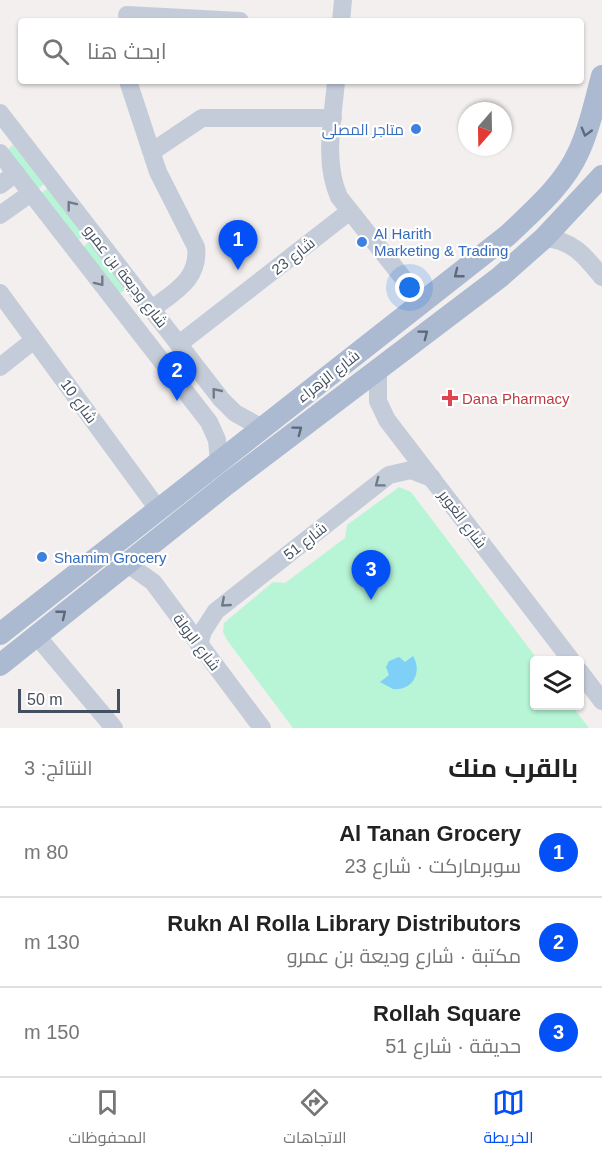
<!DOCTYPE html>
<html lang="ar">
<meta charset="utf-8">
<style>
body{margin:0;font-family:Helvetica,Cairo,sans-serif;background:#f2f2f2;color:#222;direction:rtl}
.controls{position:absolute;right:18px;bottom:18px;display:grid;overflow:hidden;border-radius:6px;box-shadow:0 2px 4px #0004}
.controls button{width:54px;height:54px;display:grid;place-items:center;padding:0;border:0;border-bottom:2px solid #e0e0e0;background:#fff;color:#222;font:30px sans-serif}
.compass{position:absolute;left:458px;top:102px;width:54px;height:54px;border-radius:50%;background:#fff;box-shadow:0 2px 4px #0004;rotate:200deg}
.scale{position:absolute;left:18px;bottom:15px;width:102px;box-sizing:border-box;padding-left:6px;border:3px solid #444f5f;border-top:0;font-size:16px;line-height:21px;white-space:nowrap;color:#444f5f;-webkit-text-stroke:4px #fff;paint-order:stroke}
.you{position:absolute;left:410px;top:288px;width:21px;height:21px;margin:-15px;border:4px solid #fff;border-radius:50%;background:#1a73e8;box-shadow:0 0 0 9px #1a73e833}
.badge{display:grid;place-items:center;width:39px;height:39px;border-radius:50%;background:#0350f7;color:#fff;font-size:20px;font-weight:700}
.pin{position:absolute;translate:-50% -50px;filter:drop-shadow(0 2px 3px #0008)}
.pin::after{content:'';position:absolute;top:32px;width:21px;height:18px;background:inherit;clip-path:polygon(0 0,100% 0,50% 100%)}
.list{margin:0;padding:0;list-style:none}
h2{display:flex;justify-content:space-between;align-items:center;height:78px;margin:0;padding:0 24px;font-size:26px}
h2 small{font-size:20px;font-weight:400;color:#767676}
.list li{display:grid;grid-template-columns:39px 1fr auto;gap:18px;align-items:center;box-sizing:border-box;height:90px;padding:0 24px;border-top:2px solid #e0e0e0}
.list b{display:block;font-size:22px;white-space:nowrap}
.list p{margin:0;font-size:20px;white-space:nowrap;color:#767676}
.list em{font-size:20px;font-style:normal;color:#767676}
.icon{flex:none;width:33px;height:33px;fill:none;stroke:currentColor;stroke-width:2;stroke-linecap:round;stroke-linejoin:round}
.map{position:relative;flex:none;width:602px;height:728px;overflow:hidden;direction:ltr}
.search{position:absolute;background:#fff;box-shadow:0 2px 4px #0004;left:18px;right:18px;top:18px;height:66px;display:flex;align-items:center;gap:15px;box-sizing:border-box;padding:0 21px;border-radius:6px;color:#767676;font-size:22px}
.sheet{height:348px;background:#fff}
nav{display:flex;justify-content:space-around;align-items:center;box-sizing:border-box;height:84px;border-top:2px solid #e0e0e0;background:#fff;font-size:16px;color:#767676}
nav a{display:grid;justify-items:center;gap:3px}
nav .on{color:#0350f7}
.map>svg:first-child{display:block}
</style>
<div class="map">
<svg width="602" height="728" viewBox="0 0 602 728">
<rect width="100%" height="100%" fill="#f2efee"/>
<g fill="#b7f5d6">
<path d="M13,145L44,184L38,189L7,150Z"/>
<path d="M48,188L84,236L78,240L41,193Z"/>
<path d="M89,242L126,289L119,294L83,247Z"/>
<path d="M399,487L411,492L538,660H534V706H572L589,728H293L227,640L223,632L224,623L273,582L285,583L345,538L347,525Z"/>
</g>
<path fill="#7fd0f7" d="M413,656C423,673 412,691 393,689L380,682L389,675L386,667L389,661L399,657L405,662Z"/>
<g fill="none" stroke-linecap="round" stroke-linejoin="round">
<g stroke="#c3ccd8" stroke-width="18">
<path d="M127,15L240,21"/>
<path d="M341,21L343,0"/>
<path d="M128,81L158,172L196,247C200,279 174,292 152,309"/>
<path d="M336,81C333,119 323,161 339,197L422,302"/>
<path d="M0,113L221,399L235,413L262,428"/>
<path d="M153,151L202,118H333"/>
<path d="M0,153L209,422L217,440L219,462"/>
<path d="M0,185L16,173"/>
<path d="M0,215L31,193"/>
<path d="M544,238C573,240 585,256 602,277"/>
<path d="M0,293L158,509"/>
<path d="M179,344L350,211"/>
<path d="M0,367L34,340"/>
<path d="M378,369V401L387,420L571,660"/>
<path d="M126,563L153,582L262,728"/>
<path d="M36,635L114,728"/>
<path d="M199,645L203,631L216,611L389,475L411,470L432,478"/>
<path d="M580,672L602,701"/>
</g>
<g stroke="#abbad1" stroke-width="22">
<path d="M0,634L508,235C534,210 564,185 579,151C590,128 595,101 602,76"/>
<path d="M0,665L227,484L500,277L544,238L602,176"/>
</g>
</g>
<defs><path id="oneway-chevron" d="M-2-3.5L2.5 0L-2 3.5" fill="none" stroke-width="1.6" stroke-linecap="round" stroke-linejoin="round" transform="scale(1.5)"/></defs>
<g stroke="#5e6a7c">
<use href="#oneway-chevron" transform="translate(586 132) rotate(106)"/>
<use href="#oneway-chevron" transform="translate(458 274) rotate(142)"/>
<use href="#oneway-chevron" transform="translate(424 334) rotate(-37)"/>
<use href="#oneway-chevron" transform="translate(298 430) rotate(-37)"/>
<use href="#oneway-chevron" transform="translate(62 614) rotate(-39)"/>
</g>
<g stroke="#707b89">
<use href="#oneway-chevron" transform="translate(71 205) rotate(-128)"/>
<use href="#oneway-chevron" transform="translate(100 282) rotate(52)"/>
<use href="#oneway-chevron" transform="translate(216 392) rotate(-129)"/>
<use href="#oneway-chevron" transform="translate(379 483) rotate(143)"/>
<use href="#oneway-chevron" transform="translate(225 603) rotate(139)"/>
</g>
<g fill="#3f7fe0" stroke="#fff" stroke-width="2">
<circle cx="416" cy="129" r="6"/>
<circle cx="362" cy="242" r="6"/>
<circle cx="42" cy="557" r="6"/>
</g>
<path fill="#e0444e" stroke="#fff" stroke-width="2" d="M447 389h6v6h6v6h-6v6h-6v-6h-6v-6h6z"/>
<g text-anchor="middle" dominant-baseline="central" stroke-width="4.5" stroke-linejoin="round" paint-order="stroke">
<g font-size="15" fill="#366cbe" stroke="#fff" text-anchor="start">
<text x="404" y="129" text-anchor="end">متاجر المصلى</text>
<text x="374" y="233">Al Harith<tspan x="374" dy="17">Marketing &amp; Trading</tspan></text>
<text x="54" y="557">Shamim Grocery</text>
</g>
<g font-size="15" fill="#444f5f" stroke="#fff">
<text transform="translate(293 256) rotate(-38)">شارع 23</text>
<text transform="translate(126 276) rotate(52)">شارع وديعة بن عمرو</text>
<text transform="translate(328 376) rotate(-38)">شارع الزهراء</text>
<text transform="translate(79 401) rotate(54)">شارع 10</text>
<text transform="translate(463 519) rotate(53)">شارع الغوير</text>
<text transform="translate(305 541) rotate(-38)">شارع 51</text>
<text transform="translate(197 642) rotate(53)">شارع الرولة</text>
</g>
<g font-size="15" fill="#be3a42" stroke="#fff" text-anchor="start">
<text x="462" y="398">Dana Pharmacy</text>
</g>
</g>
</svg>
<div class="controls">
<button><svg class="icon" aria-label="layers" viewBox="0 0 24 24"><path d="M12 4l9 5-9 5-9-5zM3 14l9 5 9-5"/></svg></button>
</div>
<svg class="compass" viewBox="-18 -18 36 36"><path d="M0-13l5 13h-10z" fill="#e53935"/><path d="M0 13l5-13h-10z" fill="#767676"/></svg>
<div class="scale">50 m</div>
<div class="you"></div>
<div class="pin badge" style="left:238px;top:270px">1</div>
<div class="pin badge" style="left:177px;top:401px">2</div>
<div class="pin badge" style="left:371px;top:600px">3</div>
<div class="search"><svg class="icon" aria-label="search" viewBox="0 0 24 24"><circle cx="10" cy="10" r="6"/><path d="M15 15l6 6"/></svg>ابحث هنا</div>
</div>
<section class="sheet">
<h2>بالقرب منك<small>النتائج: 3</small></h2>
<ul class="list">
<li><span class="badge">1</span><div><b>Al Tanan Grocery</b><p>سوبرماركت · شارع 23</p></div><em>80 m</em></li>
<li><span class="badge">2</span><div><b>Rukn Al Rolla Library Distributors</b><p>مكتبة · شارع وديعة بن عمرو</p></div><em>130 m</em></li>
<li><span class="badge">3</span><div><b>Rollah Square</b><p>حديقة · شارع 51</p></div><em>150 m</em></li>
</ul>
</section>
<nav>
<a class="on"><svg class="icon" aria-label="map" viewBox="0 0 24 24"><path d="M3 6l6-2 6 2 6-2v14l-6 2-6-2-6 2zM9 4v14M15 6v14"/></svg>الخريطة</a>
<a><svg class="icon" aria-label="directions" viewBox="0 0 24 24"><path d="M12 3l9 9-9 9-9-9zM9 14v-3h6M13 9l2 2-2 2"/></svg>الاتجاهات</a>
<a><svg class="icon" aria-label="saved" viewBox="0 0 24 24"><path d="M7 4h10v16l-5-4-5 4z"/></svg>المحفوظات</a>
</nav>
